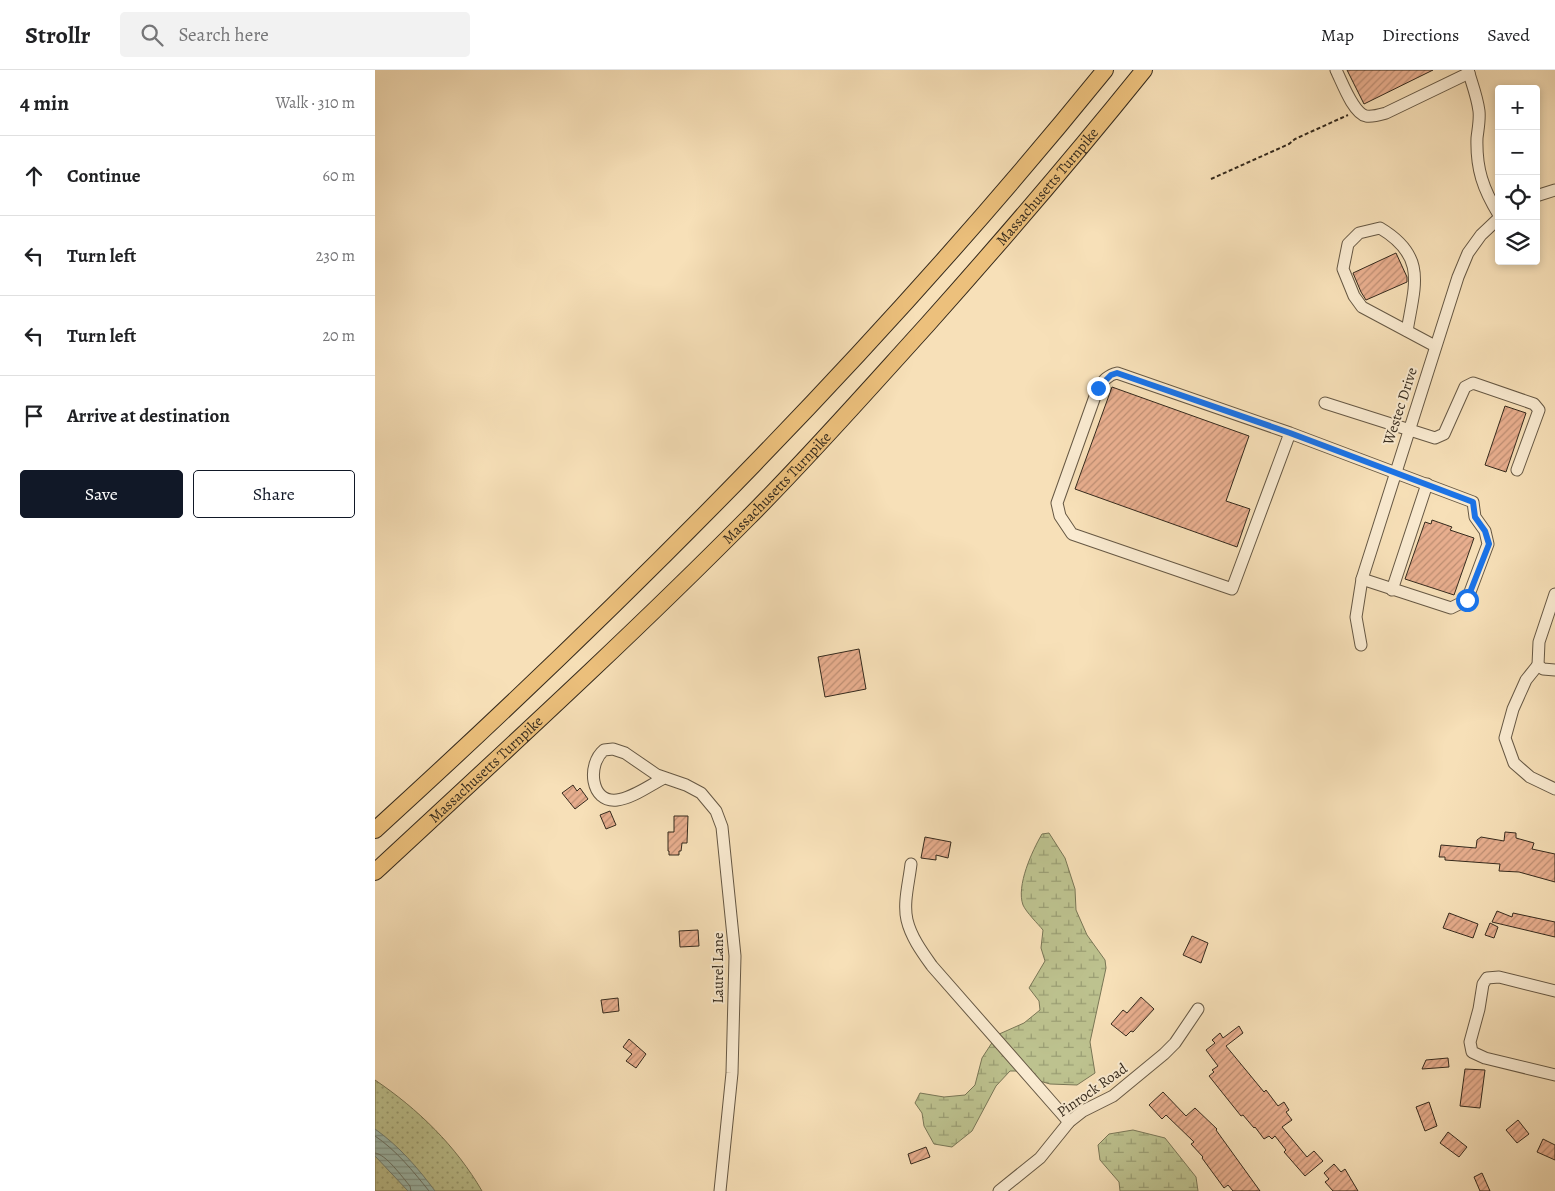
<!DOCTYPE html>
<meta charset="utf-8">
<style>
body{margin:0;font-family:Alegreya,serif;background:#f2f2f2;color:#202124}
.controls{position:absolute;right:15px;top:15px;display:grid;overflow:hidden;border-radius:5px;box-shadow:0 2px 8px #0003}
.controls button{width:45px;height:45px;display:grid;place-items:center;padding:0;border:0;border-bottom:1px solid #e0e0e0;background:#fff;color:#202124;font:25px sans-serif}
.stop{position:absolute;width:15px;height:15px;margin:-11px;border:4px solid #1a73e8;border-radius:50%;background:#fff}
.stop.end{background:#1a73e8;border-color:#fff;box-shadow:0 1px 5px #0008}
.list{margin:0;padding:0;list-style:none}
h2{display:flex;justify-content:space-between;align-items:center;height:65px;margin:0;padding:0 20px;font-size:21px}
h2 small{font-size:16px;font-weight:400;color:#757577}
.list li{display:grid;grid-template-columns:32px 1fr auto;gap:15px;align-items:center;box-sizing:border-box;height:80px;padding:0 20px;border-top:1px solid #e0e0e0}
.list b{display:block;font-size:19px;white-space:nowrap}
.list em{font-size:16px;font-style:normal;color:#757577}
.actions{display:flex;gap:10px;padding:15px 20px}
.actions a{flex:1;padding:11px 0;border:1px solid #111827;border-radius:5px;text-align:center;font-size:18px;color:#111827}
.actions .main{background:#111827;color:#fff}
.icon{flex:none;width:28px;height:28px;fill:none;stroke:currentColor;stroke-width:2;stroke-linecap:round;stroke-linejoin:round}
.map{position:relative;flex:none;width:1180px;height:1121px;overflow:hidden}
header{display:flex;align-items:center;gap:30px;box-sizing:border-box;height:70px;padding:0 25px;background:#fff;border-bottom:1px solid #e0e0e0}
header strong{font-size:24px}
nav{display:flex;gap:28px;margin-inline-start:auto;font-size:18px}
.search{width:350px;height:45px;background:#f2f2f2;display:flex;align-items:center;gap:12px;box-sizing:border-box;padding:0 18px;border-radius:5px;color:#757577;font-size:19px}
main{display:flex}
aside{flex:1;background:#fff}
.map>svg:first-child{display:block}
</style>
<header>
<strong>Strollr</strong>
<div class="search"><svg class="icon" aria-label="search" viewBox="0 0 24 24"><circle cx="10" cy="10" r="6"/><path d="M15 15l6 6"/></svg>Search here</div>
<nav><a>Map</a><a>Directions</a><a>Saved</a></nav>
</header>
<main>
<aside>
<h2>4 min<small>Walk · 310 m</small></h2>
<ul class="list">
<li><svg class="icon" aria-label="ahead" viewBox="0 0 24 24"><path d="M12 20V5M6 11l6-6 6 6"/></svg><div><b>Continue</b></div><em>60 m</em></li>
<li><svg class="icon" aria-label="left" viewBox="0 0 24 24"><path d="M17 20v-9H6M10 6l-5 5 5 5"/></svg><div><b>Turn left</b></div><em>230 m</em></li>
<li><svg class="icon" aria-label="left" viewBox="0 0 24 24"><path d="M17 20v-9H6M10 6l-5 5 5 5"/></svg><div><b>Turn left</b></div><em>20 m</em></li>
<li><svg class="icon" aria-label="arrive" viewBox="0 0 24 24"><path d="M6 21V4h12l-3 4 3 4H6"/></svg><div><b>Arrive at destination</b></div></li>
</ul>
<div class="actions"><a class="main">Save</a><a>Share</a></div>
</aside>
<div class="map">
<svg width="1180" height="1121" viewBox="0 0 1180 1121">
<defs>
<pattern id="grass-dots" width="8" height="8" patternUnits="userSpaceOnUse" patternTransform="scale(1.25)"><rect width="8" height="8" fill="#bdc28f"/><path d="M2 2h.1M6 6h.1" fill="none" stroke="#9a9e74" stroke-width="1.8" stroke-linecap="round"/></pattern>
<pattern id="wetland-marsh" width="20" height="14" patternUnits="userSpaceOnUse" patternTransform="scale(1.25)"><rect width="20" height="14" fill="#bdc28f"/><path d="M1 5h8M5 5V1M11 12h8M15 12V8" fill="none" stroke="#9a9e74"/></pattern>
<pattern id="water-rules" width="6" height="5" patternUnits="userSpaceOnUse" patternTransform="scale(1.25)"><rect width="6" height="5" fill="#9dbdb2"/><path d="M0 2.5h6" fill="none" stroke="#819a90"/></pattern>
<pattern id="building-hatch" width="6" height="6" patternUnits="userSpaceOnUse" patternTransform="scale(1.25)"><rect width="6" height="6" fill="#e8ae8e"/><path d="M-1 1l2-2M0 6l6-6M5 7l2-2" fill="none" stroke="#bd8e73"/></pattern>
</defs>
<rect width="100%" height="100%" fill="#f7e0b8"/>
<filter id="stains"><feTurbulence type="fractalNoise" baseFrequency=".004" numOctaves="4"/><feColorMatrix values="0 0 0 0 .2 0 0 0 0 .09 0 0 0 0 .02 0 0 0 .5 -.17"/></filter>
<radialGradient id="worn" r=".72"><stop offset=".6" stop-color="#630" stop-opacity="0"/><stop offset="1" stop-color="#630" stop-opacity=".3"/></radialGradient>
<path fill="url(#grass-dots)" stroke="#797656" d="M0,1010C43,1039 81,1076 107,1121H0Z"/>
<g fill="url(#wetland-marsh)" stroke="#797656">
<path d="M674,763L690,788L700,819L701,840L712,865L730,890L731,898L715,972L720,1003L702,1015L675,1014L661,1010L651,1001H635L621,1016L597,1061L577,1077L559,1074L549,1056L547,1043L540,1033L545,1023L569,1027L590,1025L600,1015L607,988L622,965L649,953L665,940L664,931L654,918L670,891L666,878L668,860C663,854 651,842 648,835C641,816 657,781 667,764Z"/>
<path d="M758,1060L790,1068L821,1107L823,1121H745L744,1112L725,1090L723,1075L734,1064Z"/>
</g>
<path fill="url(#water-rules)" stroke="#738276" d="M0,1059C24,1076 43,1098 60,1121H33L0,1086Z"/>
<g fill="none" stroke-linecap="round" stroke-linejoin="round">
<g stroke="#697468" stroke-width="1">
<path d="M0,1066C21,1080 38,1101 54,1121"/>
<path d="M0,1083C11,1084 27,1107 35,1116L36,1121"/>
</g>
</g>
<g fill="url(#building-hatch)" stroke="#352a1d">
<path d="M972,0H1058L989,34Z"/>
<path d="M1021,183L1032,207V212L991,230L986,222L978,203Z"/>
<path d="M737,317L874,366L851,431L875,439L862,477L700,419Z"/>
<path d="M1130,336L1151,343L1131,402L1110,395Z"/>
<path d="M1057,450L1077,457L1075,460L1099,468L1079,525L1030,509L1050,452L1056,454Z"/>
<path d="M484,579L491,619L450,627L443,587Z"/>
<path d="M198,715L202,721L205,718L213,729L200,739L187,723Z"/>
<path d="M235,741L241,755L231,759L225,745Z"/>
<path d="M299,746H313L312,773H307L306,781H304V785H294V781H293V762H299Z"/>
<path d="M1130,762L1141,763V768L1159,773L1157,779L1180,784V812L1144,802L1124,801L1125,794L1070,790V787H1064L1066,775L1101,778L1102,770L1106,767L1129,771Z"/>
<path d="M550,767L576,772L573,788L561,785V790L546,788Z"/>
<path d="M1122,841L1137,847L1138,843L1180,852V867L1117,852Z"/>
<path d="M1074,843L1103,854L1098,868L1068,858Z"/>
<path d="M1115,853L1123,857L1119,868L1110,865Z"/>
<path d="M323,860L324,876L305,877L304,861Z"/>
<path d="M817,866L833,873L826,893L808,885Z"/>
<path d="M766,927L779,939L758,962L756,961L751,966L736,954L748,940L752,943Z"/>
<path d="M243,928L244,941L228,943L226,930Z"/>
<path d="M864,956L868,963L851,976L889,1022L891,1020L903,1036L909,1032L914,1040L911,1042L917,1050L907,1057L932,1087L939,1081L948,1091L930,1106L909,1082L911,1080L900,1066L897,1069L894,1066L889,1069L880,1057L879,1058L868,1045L866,1046L834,1006L839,1002L837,1000L843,996L831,980L840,973L837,970L845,963L848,968Z"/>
<path d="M254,969L271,984L261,998L251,991L257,984L248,977Z"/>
<path d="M1073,988L1074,997L1047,999L1051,990Z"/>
<path d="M1090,999L1110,1000L1105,1038L1085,1036Z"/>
<path d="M788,1022L811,1046L820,1038L842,1059L841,1060L885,1121H858L853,1115L849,1118L827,1088L828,1087L816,1074L819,1072L791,1045L787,1049L774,1035Z"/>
<path d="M1054,1032L1062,1056L1050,1061L1041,1037Z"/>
<path d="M1143,1050L1154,1064L1142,1073L1131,1060Z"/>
<path d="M1073,1062L1092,1077L1084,1087L1065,1073Z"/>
<path d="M1168,1069L1180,1075V1090L1162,1082Z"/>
<path d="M551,1077L555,1087L536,1094L533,1084Z"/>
<path d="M959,1094L966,1102L970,1099L983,1121H958L950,1112L954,1109L949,1103Z"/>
<path d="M1107,1103L1115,1121H1105L1099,1107Z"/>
</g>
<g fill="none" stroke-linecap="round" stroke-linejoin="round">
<g stroke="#665844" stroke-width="13">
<g id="minor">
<path d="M961,0C967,12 978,43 991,46C998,47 1004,45 1011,43L1094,3"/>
<path d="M1093,0C1097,14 1102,26 1104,41C1105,50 1103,59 1102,68C1101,99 1108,119 1124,145"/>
<path d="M1161,126L1180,120"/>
<path d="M1032,261C1040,214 1052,186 1005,158L984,163L973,174L968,199L979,226L987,237L1060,276"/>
<path d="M950,333L1060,368L1069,364L1090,317L1098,313L1159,334L1164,340L1142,400"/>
<path d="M915,363L857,519L697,464L685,446L682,433L723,318C729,310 733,305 742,303L915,363L1098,432L1100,447L1110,461L1113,474L1092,530L1076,538L987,509"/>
<path d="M1017,520L1052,414"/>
<path d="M1180,524L1164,572L1163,595L1168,599L1180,600"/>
<path d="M986,575L981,547L987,509L1083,207L1093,183L1106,165L1124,148"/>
<path d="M1163,595L1151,610L1138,639L1130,668L1139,693L1155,707L1180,719"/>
<path d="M289,708C275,715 258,728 242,730C215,733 212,694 229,680L238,679L250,683L282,705L311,715L326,723L341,741L347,757L360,886L357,1003L345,1121"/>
<path d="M536,794C534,812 528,833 532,850C536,867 547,882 557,896L694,1052"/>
<path d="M1180,921L1124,907L1112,908L1108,914L1104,939L1095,972L1097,982L1110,988L1180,1005"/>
<path d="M624,1121L665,1088L694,1052L708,1041L738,1026L789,984L800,973L823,939"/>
</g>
</g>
<g stroke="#352a1d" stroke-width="18">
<g id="highway">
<path d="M0,760C260,523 508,274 730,0"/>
<path id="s1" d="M0,802C126,685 252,570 373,448C435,386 493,320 552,255C626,172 699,87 769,0"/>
</g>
</g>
<path stroke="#352a1d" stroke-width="2" stroke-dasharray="4 2.5" stroke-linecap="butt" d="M836,109L914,74L920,69L973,45"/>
<use href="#minor" stroke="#faebd1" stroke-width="11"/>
<use href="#highway" stroke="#ecc07c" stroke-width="16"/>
</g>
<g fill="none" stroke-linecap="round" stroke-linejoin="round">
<path stroke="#1a73e8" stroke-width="6" d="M723,318L736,305L742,303L915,363L1098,432L1100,447L1110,461L1114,474L1092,530"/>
</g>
<g text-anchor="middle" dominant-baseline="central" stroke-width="4" stroke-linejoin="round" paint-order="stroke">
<g font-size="15" fill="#352a1d" stroke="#faebd1">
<text stroke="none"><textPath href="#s1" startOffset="961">Massachusetts Turnpike</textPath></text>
<text transform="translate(1025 336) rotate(-72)">Westec Drive</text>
<text stroke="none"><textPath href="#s1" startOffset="556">Massachusetts Turnpike</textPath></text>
<text stroke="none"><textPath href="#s1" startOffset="151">Massachusetts Turnpike</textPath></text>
<text transform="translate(343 898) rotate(-90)">Laurel Lane</text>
<text transform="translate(717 1020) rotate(-35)">Pinrock Road</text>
</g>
</g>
<rect width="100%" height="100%" filter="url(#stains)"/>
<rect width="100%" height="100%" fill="url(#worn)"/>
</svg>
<div class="controls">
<button>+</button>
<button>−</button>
<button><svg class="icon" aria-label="locate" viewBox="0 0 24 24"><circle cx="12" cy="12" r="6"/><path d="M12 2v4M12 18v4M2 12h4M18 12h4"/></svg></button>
<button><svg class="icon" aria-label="layers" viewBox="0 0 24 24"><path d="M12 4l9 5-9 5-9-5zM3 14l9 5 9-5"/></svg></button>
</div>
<div class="stop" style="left:1092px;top:530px"></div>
<div class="stop end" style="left:723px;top:318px"></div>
</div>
</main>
